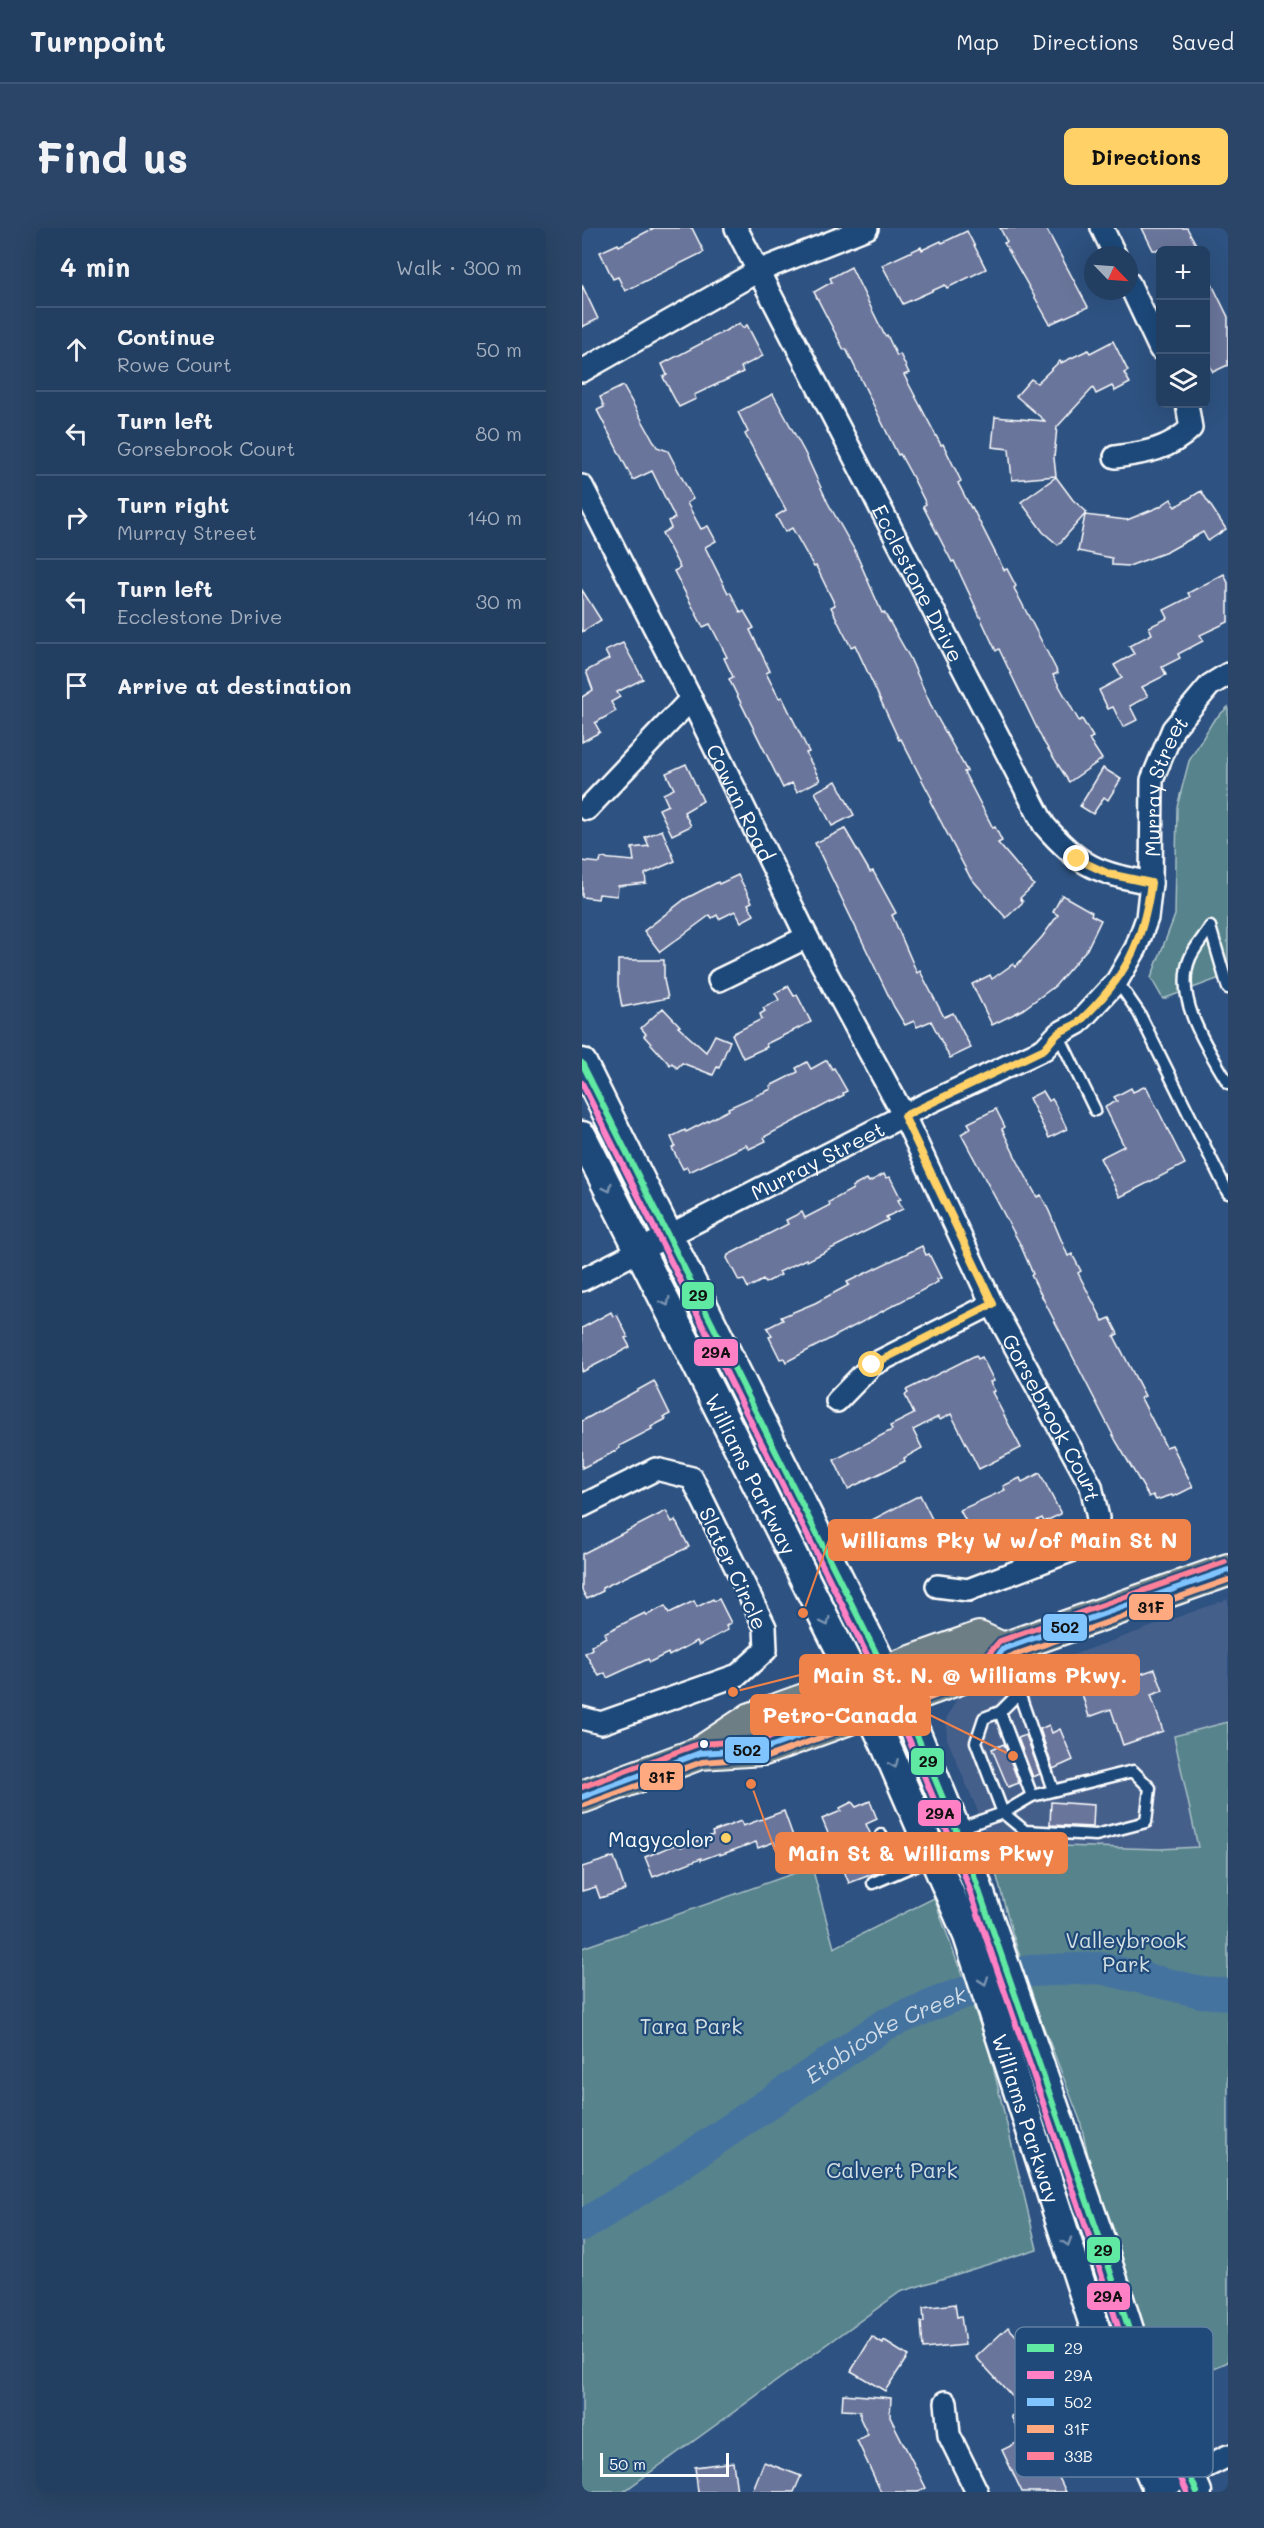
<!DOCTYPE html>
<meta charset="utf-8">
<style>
body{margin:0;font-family:Mali,sans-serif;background:#2a4567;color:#f1f3f6}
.controls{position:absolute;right:18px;top:18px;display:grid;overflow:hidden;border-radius:9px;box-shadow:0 6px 24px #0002}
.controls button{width:54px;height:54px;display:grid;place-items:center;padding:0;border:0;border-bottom:2px solid #3f5776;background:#223e61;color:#f1f3f6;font:30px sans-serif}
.compass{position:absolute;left:502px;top:18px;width:54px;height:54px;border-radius:50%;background:#223e61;box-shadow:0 6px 24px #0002;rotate:115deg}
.scale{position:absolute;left:18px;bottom:15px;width:129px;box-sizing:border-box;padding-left:6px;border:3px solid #fff;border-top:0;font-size:16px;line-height:21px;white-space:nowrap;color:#fff;-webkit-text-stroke:4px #1f4a7a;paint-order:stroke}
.stop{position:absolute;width:18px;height:18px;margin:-14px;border:4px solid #ffd166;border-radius:50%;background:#fff}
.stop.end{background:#ffd166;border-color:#fff;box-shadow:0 2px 6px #0008}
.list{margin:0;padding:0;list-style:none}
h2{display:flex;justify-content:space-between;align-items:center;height:78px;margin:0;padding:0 24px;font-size:26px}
h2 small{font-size:20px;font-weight:400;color:#a2aebd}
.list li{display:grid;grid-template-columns:39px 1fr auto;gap:18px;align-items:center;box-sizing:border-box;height:84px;padding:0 24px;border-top:2px solid #3f5776}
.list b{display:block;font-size:22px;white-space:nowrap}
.list p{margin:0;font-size:20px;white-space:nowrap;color:#a2aebd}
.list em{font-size:20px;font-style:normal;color:#a2aebd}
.icon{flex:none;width:33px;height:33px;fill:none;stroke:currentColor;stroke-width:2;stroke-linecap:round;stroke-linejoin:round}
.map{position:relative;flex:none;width:646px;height:2264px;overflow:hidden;border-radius:9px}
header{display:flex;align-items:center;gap:36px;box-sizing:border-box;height:84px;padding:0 30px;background:#223e61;border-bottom:2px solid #3f5776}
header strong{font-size:28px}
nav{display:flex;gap:33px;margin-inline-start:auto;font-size:21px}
.intro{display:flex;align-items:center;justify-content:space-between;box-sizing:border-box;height:144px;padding:0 36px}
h1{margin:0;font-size:42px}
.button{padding:15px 27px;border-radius:9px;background:#ffd166;color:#111;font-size:21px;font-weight:700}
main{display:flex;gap:36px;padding:0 36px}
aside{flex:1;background:#223e61;border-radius:9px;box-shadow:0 6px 24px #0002}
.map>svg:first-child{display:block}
</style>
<header>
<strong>Turnpoint</strong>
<nav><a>Map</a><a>Directions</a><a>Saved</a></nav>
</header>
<div class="intro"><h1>Find us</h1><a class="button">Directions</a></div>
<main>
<aside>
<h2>4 min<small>Walk · 300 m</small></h2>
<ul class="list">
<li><svg class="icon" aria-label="ahead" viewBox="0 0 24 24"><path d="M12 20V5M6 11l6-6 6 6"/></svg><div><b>Continue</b><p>Rowe Court</p></div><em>50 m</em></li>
<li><svg class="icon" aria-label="left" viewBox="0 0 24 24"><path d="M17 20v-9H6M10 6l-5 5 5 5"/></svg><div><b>Turn left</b><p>Gorsebrook Court</p></div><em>80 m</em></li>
<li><svg class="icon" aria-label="right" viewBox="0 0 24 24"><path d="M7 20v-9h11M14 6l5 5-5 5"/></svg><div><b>Turn right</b><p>Murray Street</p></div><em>140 m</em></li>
<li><svg class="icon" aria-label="left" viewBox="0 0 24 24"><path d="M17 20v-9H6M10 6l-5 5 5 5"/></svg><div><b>Turn left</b><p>Ecclestone Drive</p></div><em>30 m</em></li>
<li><svg class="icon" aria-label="arrive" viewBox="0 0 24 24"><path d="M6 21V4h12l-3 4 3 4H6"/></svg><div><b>Arrive at destination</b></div></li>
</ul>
</aside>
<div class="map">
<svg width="646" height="2264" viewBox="0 0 646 2264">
<rect width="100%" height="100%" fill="#2e5281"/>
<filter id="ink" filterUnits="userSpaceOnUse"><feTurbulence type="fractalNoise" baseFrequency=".0167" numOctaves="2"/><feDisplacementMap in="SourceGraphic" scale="12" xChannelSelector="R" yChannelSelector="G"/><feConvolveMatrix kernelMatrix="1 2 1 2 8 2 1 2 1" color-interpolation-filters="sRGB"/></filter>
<g filter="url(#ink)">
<path fill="#445f8b" d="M646,1371V1494L592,1509L617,1619L578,1621L406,1616L397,1586L365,1511L364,1491L374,1472L380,1467Z"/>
<g fill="#56838c" stroke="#aac1c6" stroke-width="1.5">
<path d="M646,479V747L581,771L569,750L593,687L595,579L607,533L631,493Z"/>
<path d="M646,1494V2134L579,2163L509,1941L498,1892L457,1787L430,1704L406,1616L578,1621L616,1619L592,1508Z"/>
<path d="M230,1639L252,1720L352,1670L407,1822L455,2021L318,2064L41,2264H0V1720Z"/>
</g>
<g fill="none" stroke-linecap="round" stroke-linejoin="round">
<path stroke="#4573a0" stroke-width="32" id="s1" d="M0,1998L96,1937L302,1797L367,1770L447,1743L518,1740L619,1764L646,1766"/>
</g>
<g fill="#6b749b" stroke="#fff" stroke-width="1.5">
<path d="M72,0H110L122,24L43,63L36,49L31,51L18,24L36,16L37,18Z"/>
<path d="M418,0H464L506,79L468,96L422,15L425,14Z"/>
<path d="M560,0H605L617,22H571Z"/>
<path d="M385,3L404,41L365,60L363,57L321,76L300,37L339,19L340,22L359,13L360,15Z"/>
<path d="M269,39L303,108L305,107L315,128L318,126L327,145L322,147L359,217L361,216L379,253L376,255L389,280L390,279L422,342L425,341L434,358L432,360L476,445L471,447L497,493L500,491L511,509L507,511L520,531L487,554L461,513L417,421L414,423L372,333L370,334L341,278L344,276L330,248L318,226L316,227L264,121L262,122L232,64L250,54L248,50Z"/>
<path d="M624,44L646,89V137L631,144L624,130Z"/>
<path d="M0,57L16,91L0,99Z"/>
<path d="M158,95L161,100L165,97L181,128L159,139L161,144L112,167L114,171L97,179L81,149L85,147L80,136Z"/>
<path d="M531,113L546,143L542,145L548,155L533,163L530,158L514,166L511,160L475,199L472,230L474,248L430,252L427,221L410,219L413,189L463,193L434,168L449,151L455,155L478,133L479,135L506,122L508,125Z"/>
<path d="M41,158L75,219L86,223L111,271L105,275L119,301L126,298L134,313L123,319L146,365L148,364L159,385L162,383L172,400L168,402L188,443L184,445L197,470L200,469L227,524L224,525L238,552L215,564L210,555L201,560L147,451L151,449L142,430L145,429L128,396L121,399L92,343L98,340L80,305L89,300L86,293L93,290L70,243L51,252L15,182L22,179L18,169Z"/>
<path d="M191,166L223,225L246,275L273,323L300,385L302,384L328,430L351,482L385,543L382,544L411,600L413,599L420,613L416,615L452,657L438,670L441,674L424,690L388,649L348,573L350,571L340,552L319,511L317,512L273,417L269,419L260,402L249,379L253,377L234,338L232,339L210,300L203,304L194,288L204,282L163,206L166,204L156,184Z"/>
<path d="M474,249L491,272L505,284L476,317L461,304L439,274Z"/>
<path d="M619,263L644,301L626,313L621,304L585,324L547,338L530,337V330L496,323L503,287L545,292L577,279L589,271L593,279Z"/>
<path d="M642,346L646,355V394L618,407L621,413L596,426L598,430L580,439L584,447L560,459L566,468L548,478L555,492L541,499L531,479L526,481L517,462L540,450L532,437L552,426L547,418L570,406L567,399L586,390L582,382L608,369L606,365Z"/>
<path d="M0,362L19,392L0,404Z"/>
<path d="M41,415L61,451L35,464L38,469L29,474L34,483L13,495L18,504L0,514V469L11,462L4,443L27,431L23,423Z"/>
<path d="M104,536L121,573L102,584L109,598L90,607L77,581L86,577L81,566L92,561L84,545Z"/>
<path d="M521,540L539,551L526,572L522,569L511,586L498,578Z"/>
<path d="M254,553L272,587L250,598L233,564Z"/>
<path d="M263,601L288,644L291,643L314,685L310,687L335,745L338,743L362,789L371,785L389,820L368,830L349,793L335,799L332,793L323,797L312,779L233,615Z"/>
<path d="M80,602L93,633L63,646L64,655L36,658L35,668L17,666L16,671L0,669V633L18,635L19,630L52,633L50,620L67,618L63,609Z"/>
<path d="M156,647L170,674L166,676L172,687L159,694L153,683L137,691L135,687L130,690L128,687L78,724L62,703L103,671L136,654L137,656Z"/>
<path d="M480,667L510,684L509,687L519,692L505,721L473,758L440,782L410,797L390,756L408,747L410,751L431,736L433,739L460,709L476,687L471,684Z"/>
<path d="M36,732H82V752L86,770L40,779L36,757Z"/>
<path d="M206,758L212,768L215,767L229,794L184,816L185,819L161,830L150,806L180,791L178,786L183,783L181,780L197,772L193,765Z"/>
<path d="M81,780L98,798L96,799L124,824L133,807L148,813L137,840L135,839L131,847L100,835L95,840L90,835L88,837L62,808L64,806L59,800Z"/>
<path d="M245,832L250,841L252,840L265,863L261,865L262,867L182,909L184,913L167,921L164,917L107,944L105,939L101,941L90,920L93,918L89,909L103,902L104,904L147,882L146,880L189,861L188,858L216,844L214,840L225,834L229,841Z"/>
<path d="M564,858L603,936L538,969L518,930L542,918L523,879L535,873L532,869L549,860L551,864Z"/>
<path d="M461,863L467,873L470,871L472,874L485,901L467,910L447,870Z"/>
<path d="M414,881L423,899L420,901L434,930L455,969L459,967L467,983L486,1028L490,1026L499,1043L496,1045L521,1093L528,1090L536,1106L532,1108L563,1168L559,1170L584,1219L590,1217L611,1259L591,1269L590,1267L574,1272L571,1267L567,1269L534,1213L449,1047L451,1046L438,1016L379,906L389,900L386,895Z"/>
<path d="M302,946L304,950L308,949L319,971L316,972L321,981L304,989L306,992L225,1033L224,1031L197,1044L199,1047L183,1055L181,1052L166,1060L162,1052L157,1053L145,1030L146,1027L206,996L204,992L220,984L223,990L248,977L247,974L271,961L270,959L285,951L287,954Z"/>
<path d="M340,1018L344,1027L347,1026L359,1050L355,1051L356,1054L204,1134L202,1130L198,1131L187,1109L190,1108L185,1100L201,1092L199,1089L233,1075L267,1057L265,1054Z"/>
<path d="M29,1084L31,1088L35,1087L46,1109L43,1110L48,1119L0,1144V1100Z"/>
<path d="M394,1127L396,1131L400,1129L412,1153L408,1154L413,1163L410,1164L439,1220L397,1241L369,1186L358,1192L356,1189L331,1202L340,1220L322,1230L323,1233L266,1261L252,1232L310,1202L308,1198L332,1186L323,1167L326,1165L324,1162Z"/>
<path d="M72,1153L88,1186L82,1189L84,1191L69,1199L70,1201L37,1218L38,1220L28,1226L0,1240V1193Z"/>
<path d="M458,1245L479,1286L462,1294L460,1290L442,1299L441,1297L401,1314L399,1310L394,1313L378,1282L423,1262L421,1258L438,1250L440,1254Z"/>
<path d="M338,1267L353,1297L298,1324L284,1295Z"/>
<path d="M84,1283L90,1294L93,1292L107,1319L20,1360L21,1363L5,1371L0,1362V1326Z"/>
<path d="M131,1371L132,1373L137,1371L149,1395L144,1398L146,1402L117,1417L115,1413L87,1428L86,1425L68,1434L66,1431L25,1450L23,1445L17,1448L3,1425L10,1421L9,1418L24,1409L22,1405L63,1385L65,1387L83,1378L87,1385L112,1373L115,1379Z"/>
<path d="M573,1441L581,1463L569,1467L581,1503L541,1517L529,1481L507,1489L500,1466Z"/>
<path d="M467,1497L470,1505L478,1501L491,1532L471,1541L458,1501Z"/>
<path d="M444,1507L458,1546L451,1549L436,1510Z"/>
<path d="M422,1516L437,1555L426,1559L410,1521Z"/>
<path d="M288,1573L295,1591L284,1596L304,1641L267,1655L240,1591L259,1583L258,1580L270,1574L274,1579Z"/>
<path d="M469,1574L512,1577L511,1599L468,1597Z"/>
<path d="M202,1583L212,1611L193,1618L192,1614L176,1620L174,1614L138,1627V1625L119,1632V1630L71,1649L63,1629L97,1615L99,1619L131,1607L130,1604L159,1593L161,1598Z"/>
<path d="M32,1629L43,1662L18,1670L14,1659L0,1663V1639Z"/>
<path d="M373,2076L375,2089L379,2088L383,2117L341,2121L339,2094H342L341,2080Z"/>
<path d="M426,2099L453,2128L444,2136L455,2156L466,2151L473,2164L463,2170L471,2185L459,2191L462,2196L453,2200L484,2264H440L420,2222L441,2212L429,2188L438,2184L428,2166L394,2129Z"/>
<path d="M290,2109L301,2116L302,2113L326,2128L303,2163L269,2143Z"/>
<path d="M261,2166L309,2170L308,2189L344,2260L336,2264H299L275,2212L286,2207L278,2190V2183L260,2182Z"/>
<path d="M151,2234L155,2264H116L113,2239Z"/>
<path d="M182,2234L219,2248L212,2264H170Z"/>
</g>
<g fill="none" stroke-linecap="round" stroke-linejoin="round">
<g stroke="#fff" stroke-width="15">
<g id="lane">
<path d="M628,699C622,709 613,719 608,730C591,770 626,821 646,855"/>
<path d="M628,699L646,760"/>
<path d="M535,753L557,785L646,965"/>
<path d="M476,806L513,882"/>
<path d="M437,1465L471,1562"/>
<path d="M418,1484L450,1568"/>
<path d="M551,1543L568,1560L564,1594L514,1607L443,1603L421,1585L450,1568Z"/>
<path d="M375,1601L421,1585L394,1514L402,1490L418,1484L437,1465L423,1425"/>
<path d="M299,1607L316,1644"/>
<path d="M291,1655L352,1629"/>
</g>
</g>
<g stroke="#fff" stroke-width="26">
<g id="street">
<path id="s2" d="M154,0L462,597C498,639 516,645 569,655"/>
<path d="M520,0L533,27"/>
<path d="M547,55L578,121"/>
<path d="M0,143L176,43L285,0"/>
<path d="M533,229C562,225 587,222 609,200L605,176"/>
<path id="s3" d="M0,258L109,471L225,709L322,888L410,1076L509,1258L516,1290L507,1316L386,1362L355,1358"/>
<path d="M5,581L109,471"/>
<path d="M137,752L225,709"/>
<path id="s4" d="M0,1052L346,875L462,821L476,806L496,795L535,753L554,720L565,690L569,655L570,552L591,501L628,457L646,446"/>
<path d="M255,1173L290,1137L410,1076"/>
<path d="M0,1278L74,1241L110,1250L183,1399L184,1422L156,1447L19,1495L0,1490"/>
<path d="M364,2174L367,2207L395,2264"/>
<path d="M576,2262L646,2228"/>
</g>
</g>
<g stroke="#fff" stroke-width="33">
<g id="secondary">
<path d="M0,835L334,1505L386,1631L517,2008L556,2130L615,2264"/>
<path id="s5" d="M0,908L263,1431L303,1516L386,1708L536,2171L577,2264"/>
</g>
</g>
<g stroke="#fff" stroke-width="36">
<g id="primary">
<path d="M118,1525L182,1521L408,1439L421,1421L646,1342"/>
<path d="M0,1569L118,1525L169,1491L397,1410L421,1421"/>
</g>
</g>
<use href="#lane" stroke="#1f4a7a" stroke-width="10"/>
<use href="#street" stroke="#1f4a7a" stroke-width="21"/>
<use href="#secondary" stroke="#1f4a7a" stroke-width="28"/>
<use href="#primary" stroke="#6d7e84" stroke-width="32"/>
<g stroke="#1f4a7a" stroke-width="10">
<path id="bus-1" d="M0,835L334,1505L386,1631L517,2008L556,2130L615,2264"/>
</g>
<g stroke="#1f4a7a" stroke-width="10">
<path id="bus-2" d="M0,855L326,1509L378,1634L508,2011L547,2133L605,2264"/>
</g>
<g stroke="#1f4a7a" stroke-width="10">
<path id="bus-3" d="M0,1569L118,1525L182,1521L408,1439L421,1421L646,1342"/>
</g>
<g stroke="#1f4a7a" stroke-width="10">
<path id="bus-4" d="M3,1577L120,1534L185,1529L411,1447L427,1429L646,1352"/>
</g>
<g stroke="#1f4a7a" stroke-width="10">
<path id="bus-5" d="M0,1559L116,1516L180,1512L402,1431L418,1413L643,1334"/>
</g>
<use href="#bus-1" stroke="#60e9a3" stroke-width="6"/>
<use href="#bus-2" stroke="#ff80c5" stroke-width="6"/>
<use href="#bus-3" stroke="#80c4ff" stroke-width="6"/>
<use href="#bus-4" stroke="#ffa980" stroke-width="6"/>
<use href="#bus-5" stroke="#ff8098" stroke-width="6"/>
</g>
<defs><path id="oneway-chevron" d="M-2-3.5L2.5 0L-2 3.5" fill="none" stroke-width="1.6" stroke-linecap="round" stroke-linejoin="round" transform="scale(1.5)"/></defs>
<g stroke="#7992af">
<use href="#oneway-chevron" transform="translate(26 960) rotate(63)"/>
<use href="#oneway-chevron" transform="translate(84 1074) rotate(63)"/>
<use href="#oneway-chevron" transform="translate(244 1394) rotate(63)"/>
<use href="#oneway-chevron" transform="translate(312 1536) rotate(67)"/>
<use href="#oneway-chevron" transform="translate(402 1753) rotate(71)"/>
<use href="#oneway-chevron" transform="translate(485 2014) rotate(72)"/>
</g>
</g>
<g fill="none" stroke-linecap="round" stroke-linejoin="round" filter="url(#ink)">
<path stroke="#ffd166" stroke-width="8" d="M290,1137L411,1076L322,888L462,821C467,816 472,808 478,804C485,800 493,798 498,793C543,750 561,716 569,655L527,646L495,631"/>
</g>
<circle fill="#fff" stroke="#1f4a7a" stroke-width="2" cx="122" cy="1516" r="5"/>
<circle fill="#ffd166" stroke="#1f4a7a" stroke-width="2" cx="144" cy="1610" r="6"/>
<g text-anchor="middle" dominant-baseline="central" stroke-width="4.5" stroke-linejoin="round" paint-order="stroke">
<g font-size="21" fill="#fff" stroke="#1f4a7a">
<text stroke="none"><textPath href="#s2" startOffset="399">Ecclestone Drive</textPath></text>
<text stroke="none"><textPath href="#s4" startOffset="822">Murray Street</textPath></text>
<text stroke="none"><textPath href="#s3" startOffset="354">Cowan Road</textPath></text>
<text stroke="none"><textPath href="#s4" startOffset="264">Murray Street</textPath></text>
<text stroke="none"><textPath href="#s3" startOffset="1044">Gorsebrook Court</textPath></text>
<text stroke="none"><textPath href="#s5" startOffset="378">Williams Parkway</textPath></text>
<text transform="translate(152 1340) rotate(65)">Slater Circle</text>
<text stroke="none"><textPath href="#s5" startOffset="1080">Williams Parkway</textPath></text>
</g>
<g font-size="21" fill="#fff" stroke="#1f4a7a" text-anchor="end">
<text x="132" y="1610">Magycolor</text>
</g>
<g font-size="21" fill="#d5e0e2" stroke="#1f4a7a">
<text x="544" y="1711">Valleybrook<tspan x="544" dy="24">Park</tspan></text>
<text x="109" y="1797">Tara Park</text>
<text x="310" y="1941">Calvert Park</text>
</g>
<g font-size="22" font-style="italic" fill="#d0dce7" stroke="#1f4a7a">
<text stroke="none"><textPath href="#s1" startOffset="360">Etobicoke Creek</textPath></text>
</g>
</g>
<rect x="433" y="2099" width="198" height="150" rx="9" fill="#1f4a7a" stroke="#6280a2" stroke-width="1.5"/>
<rect x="445" y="2116" width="27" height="8" fill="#60e9a3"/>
<rect x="445" y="2143" width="27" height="8" fill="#ff80c5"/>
<rect x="445" y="2170" width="27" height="8" fill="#80c4ff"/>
<rect x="445" y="2197" width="27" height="8" fill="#ffa980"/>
<rect x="445" y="2224" width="27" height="8" fill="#ff8098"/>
<g font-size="16" fill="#fff">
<text x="482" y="2126">29</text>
<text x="482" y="2153">29A</text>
<text x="482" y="2180">502</text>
<text x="482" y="2207">31F</text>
<text x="482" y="2234">33B</text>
</g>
<path fill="none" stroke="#ee8249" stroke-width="2" d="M221 1385L247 1312M151 1464L218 1447M431 1528L348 1487M169 1556L194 1625"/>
<g fill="#ee8249" stroke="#1f4a7a" stroke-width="2">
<circle cx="221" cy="1385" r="6"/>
<circle cx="151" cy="1464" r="6"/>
<circle cx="431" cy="1528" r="6"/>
<circle cx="169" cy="1556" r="6"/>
</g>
<g fill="#ee8249" stroke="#ee8249" stroke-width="2">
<rect x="247" y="1292" width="361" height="40" rx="6"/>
<rect x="218" y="1427" width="339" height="40" rx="6"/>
<rect x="169" y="1467" width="179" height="40" rx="6"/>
<rect x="194" y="1605" width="291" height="40" rx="6"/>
</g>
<g font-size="22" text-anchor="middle" font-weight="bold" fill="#fff">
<text x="427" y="1320">Williams Pky W w/of Main St N</text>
<text x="388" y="1455">Main St. N. @ Williams Pkwy.</text>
<text x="258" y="1495">Petro-Canada</text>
<text x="339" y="1633">Main St &amp; Williams Pkwy</text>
</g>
<g stroke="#1f4a7a" stroke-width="2">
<rect x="99" y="1053" width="34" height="29" rx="6" fill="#60e9a3"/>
<rect x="111" y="1110" width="46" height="29" rx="6" fill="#ff80c5"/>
<rect x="546" y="1365" width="46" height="28" rx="6" fill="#ffa980"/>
<rect x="460" y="1385" width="46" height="29" rx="6" fill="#80c4ff"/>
<rect x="142" y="1508" width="46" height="28" rx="6" fill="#80c4ff"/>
<rect x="328" y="1519" width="35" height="29" rx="6" fill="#60e9a3"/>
<rect x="57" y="1534" width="45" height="29" rx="6" fill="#ffa980"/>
<rect x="335" y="1571" width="45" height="28" rx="6" fill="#ff80c5"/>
<rect x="504" y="2008" width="35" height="28" rx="6" fill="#60e9a3"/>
<rect x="504" y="2054" width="45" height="29" rx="6" fill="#ff80c5"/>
</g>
<g font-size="16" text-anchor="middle" font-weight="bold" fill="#111">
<text x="116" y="1073">29</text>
<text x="134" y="1130">29A</text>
<text x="569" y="1385">31F</text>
<text x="483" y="1405">502</text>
<text x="165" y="1528">502</text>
<text x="346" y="1539">29</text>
<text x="80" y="1555">31F</text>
<text x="358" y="1591">29A</text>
<text x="521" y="2028">29</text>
<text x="526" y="2074">29A</text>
</g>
</svg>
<div class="controls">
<button>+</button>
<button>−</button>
<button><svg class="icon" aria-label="layers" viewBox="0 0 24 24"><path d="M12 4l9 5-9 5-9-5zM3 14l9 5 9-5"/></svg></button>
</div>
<svg class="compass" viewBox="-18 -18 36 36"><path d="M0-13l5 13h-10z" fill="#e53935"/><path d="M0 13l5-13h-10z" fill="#a2aebd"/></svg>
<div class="scale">50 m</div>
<div class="stop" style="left:290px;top:1137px"></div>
<div class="stop end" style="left:495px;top:631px"></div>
</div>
</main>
